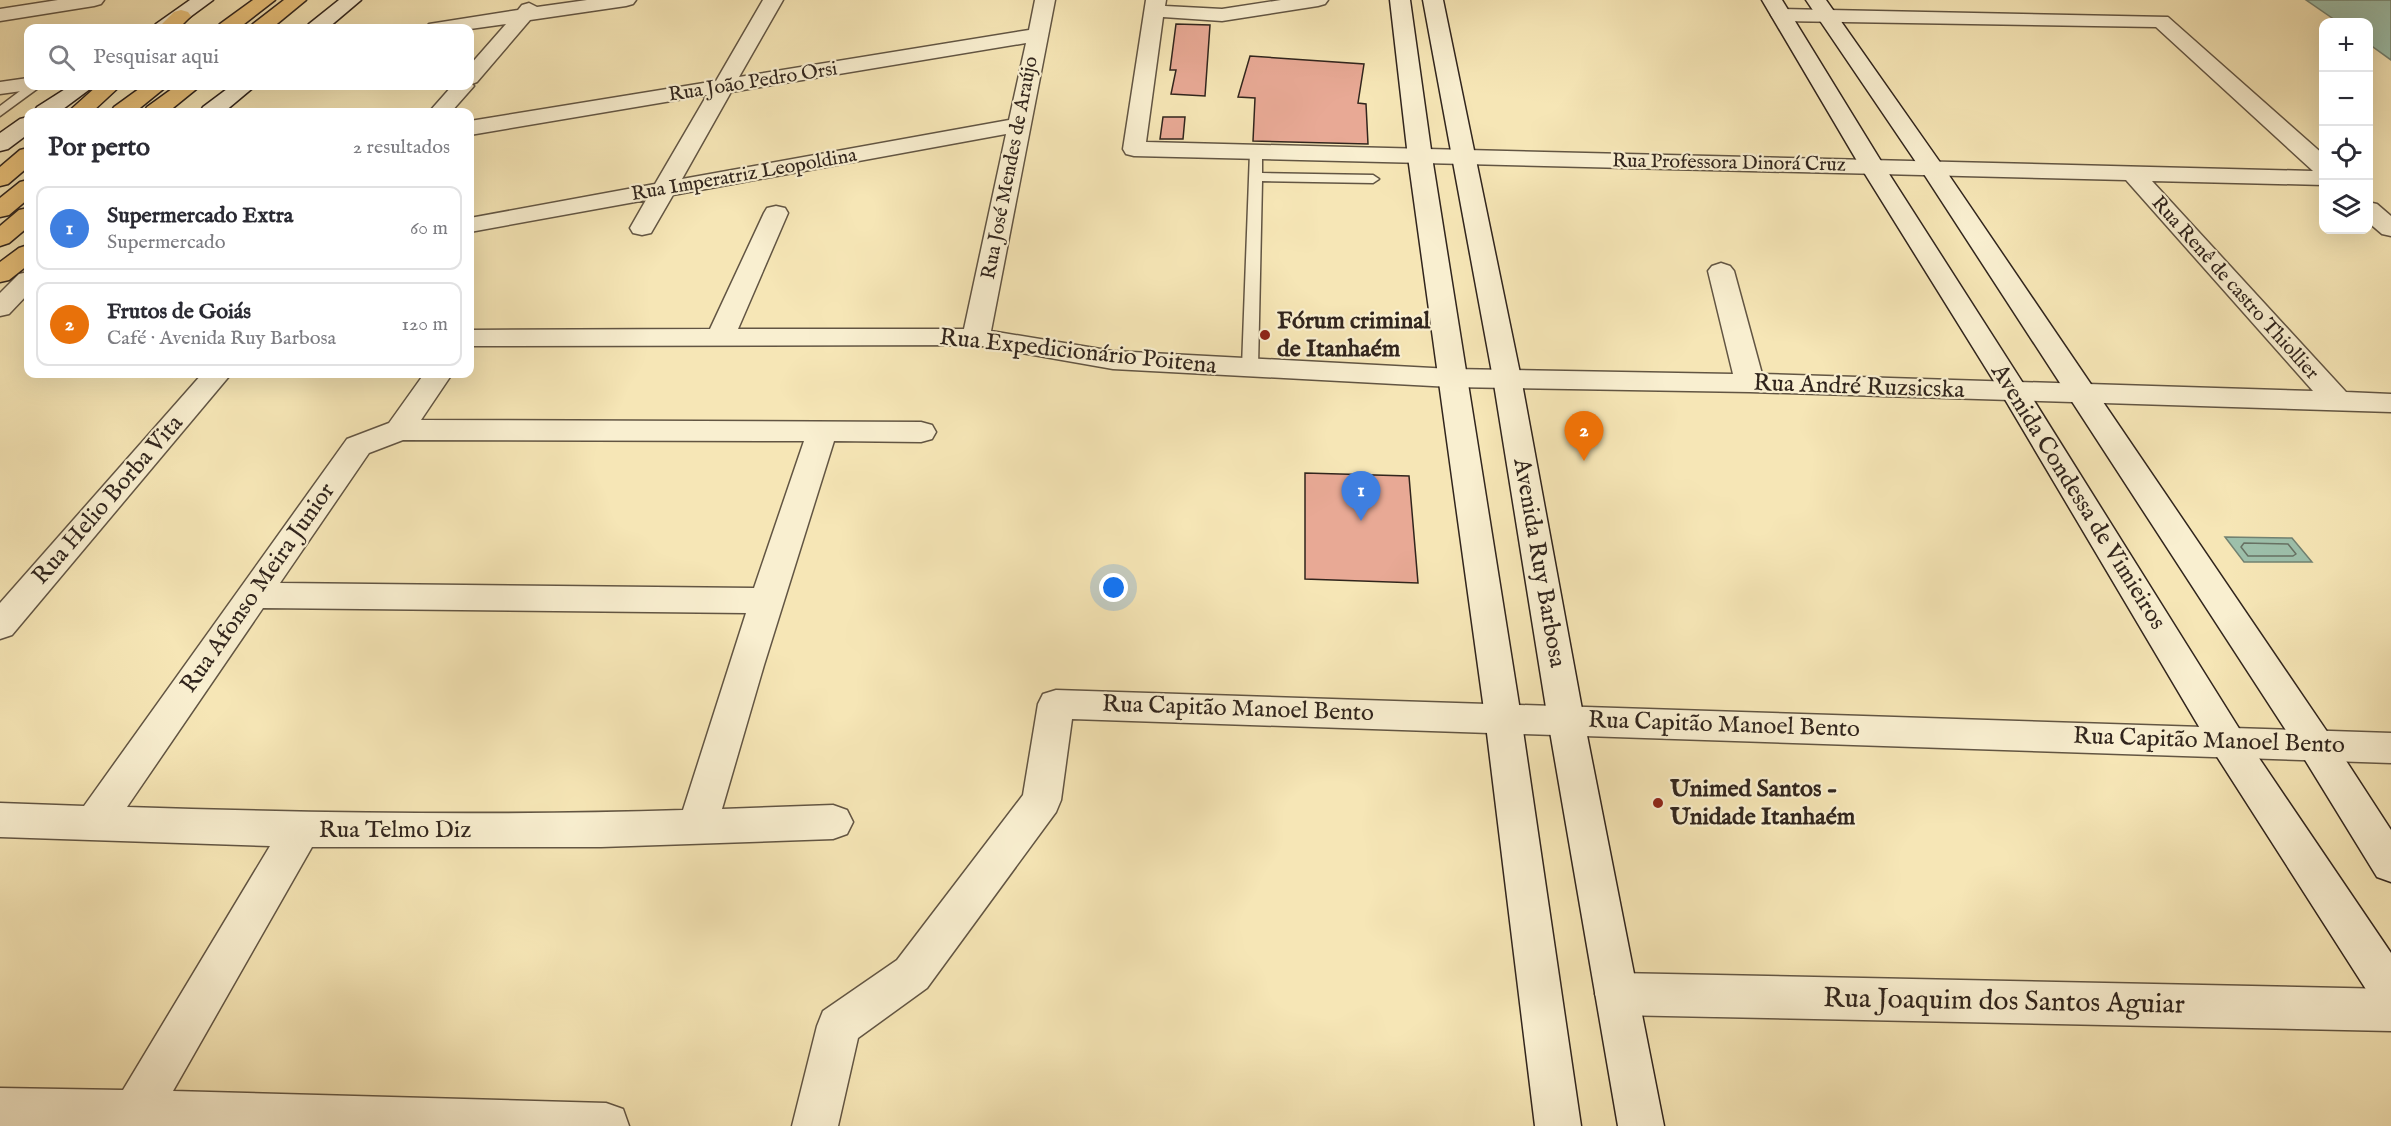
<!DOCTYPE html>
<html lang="pt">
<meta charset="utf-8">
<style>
body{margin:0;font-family:"IM FELL English",serif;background:#f7f7f7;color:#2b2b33}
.controls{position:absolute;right:18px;top:18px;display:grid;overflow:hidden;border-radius:12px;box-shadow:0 6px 24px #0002}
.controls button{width:54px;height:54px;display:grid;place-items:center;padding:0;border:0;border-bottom:2px solid #e1e1e2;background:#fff;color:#2b2b33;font:30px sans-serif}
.you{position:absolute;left:1114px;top:588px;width:21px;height:21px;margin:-15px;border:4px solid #fff;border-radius:50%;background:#1a73e8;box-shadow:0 0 0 9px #1a73e833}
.badge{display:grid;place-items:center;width:39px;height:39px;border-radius:50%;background:#8f2418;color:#fff;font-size:20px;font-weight:700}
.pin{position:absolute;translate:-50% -50px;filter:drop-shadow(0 2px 3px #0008)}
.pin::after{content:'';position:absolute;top:32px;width:21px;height:18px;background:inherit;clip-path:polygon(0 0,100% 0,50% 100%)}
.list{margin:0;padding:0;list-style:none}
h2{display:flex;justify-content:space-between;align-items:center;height:78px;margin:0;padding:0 24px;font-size:26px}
h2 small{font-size:20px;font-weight:400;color:#7c7c81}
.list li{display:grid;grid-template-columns:39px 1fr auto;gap:18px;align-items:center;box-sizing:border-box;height:84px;margin:0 12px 12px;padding:0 12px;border:2px solid #e1e1e2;border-radius:12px}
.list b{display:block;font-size:22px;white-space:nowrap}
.list p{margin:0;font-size:20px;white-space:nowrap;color:#7c7c81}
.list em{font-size:20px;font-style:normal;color:#7c7c81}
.icon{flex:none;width:33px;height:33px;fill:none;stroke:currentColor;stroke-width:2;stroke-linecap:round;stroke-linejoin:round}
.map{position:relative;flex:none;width:2391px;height:1126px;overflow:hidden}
.search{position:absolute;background:#fff;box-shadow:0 6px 24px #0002;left:24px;top:24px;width:450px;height:66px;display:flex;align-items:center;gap:15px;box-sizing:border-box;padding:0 21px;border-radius:12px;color:#7c7c81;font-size:22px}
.panel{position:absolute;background:#fff;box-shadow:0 6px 24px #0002;left:24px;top:108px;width:450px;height:270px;border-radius:12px}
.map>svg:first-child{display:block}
</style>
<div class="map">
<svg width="2391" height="1126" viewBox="0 0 2391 1126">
<rect width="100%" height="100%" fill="#f6e6b6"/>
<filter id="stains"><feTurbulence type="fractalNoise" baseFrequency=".00333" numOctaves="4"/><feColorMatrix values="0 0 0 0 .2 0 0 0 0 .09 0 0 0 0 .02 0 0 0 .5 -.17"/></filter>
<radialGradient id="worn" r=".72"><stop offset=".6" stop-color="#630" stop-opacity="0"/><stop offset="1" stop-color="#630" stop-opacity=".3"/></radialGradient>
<g fill="#9dc0ab" stroke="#728272" stroke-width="1.5">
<path d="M2306,0H2391V60L2369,44L2368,22H2338Z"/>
<path d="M2225,537L2292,538L2312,562H2244Z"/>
</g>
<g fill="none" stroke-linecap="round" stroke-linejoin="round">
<path stroke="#677264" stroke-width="1.5" d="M2244,543L2288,544L2296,554L2293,556H2248L2241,547Z"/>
</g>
<g fill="#e8a995" stroke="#31251d" stroke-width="1.5">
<path d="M1176,24L1210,25L1205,96L1171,94L1176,70H1170Z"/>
<path d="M1250,56L1364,64L1358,103L1366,104L1368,144L1253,141L1255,98L1238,97Z"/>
<path d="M1163,117H1185L1183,139H1160Z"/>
<path d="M1305,473L1409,476L1418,583L1305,579Z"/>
</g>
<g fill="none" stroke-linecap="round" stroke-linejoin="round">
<g stroke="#625543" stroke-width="3">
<g id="lane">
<path d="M28,85L41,86L0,116V106Z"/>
<path d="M1256,148L1262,152V173L1373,175L1379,179L1373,183L1262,181L1258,367L1250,372L1242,367L1250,152Z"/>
</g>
</g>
<g stroke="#625543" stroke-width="3">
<g id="street">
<path d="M58,0H104L101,4L94,6L0,21V9Z"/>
<path d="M587,0H636L633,4L626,6L530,20L477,82L472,84L474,86L451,112H429L452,86H470V65L506,24L470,29L426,28L429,24L518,10L522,5L529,3L537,7Z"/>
<path d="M763,0H783L739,77L1029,30L1035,0H1055L991,331L1113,351L1451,369L1733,374L1708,271L1712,266L1721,263L1730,266L1734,271L1762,374L2313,391L2126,180L1134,156L1126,154L1123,149L1146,0H1166L1165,6L1222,9L1281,0H1328L1325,4L1318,6L1222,21L1163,17L1146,142L2313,171L2156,27L1781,21L1774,19L1771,15L1774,11L1781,9L2168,17L2324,155V185L2152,181L2346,392L2391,394V412L1750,392L1451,387L1113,369L976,345L470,346V330L710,329L764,213L767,208L776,206L785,208L788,213L738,329H964L1006,134L673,195L651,233L642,235L633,233L630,228L646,200L470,232V218L655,184L707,95L470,135V121L716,81ZM1026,43L1009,120L682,179L731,92Z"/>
<path d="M28,78V86H38L36,89L0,94V82Z"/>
<path d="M2368,202L2377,204L2391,216V236L2382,234L2368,222Z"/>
<path d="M28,272V294L9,314L0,316V293L19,274Z"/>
<path d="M202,374H231L12,635L0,639V603Z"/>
<path d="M424,374H452L421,420L921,422L932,425L936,432L932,439L921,442L834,441L764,665L722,809L833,805L847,810L853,822L847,834L833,839L601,847H312L173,1091L606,1103L623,1109L629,1126H0V1088L123,1090L270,846L0,837V803L84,806L347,439L389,423ZM403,440L804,441L754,588L280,583L369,453ZM263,608L746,613L683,810C497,816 312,813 127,807Z"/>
<path d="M1056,690L2391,733V763L1072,719L1061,800L1056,812L927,988L858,1038L838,1126H792L817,1026L823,1011L897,960L1023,795L1038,704L1043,694Z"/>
<path d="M1617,973L2391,989V1031L1617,1015L1602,1009L1595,994L1602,979Z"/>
</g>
</g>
<g stroke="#31251d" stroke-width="3">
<g id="secondary">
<path d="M190,0H213L175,28H153L156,24Z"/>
<path d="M339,0H361L328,28H306L309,24Z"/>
<path d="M1390,0H1410L1432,157L1521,717L1581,1126H1535L1485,717L1408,157Z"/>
<path d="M1423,0H1443L1521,378L1584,720L1664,1126H1618L1548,720L1493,378Z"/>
<path d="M1762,0H1782L1884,166L2028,391L2240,730L2391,953V1011L2376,1005L2214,752L2000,391L1860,166Z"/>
<path d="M1806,0H1826L1944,168L2328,733L2391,830V882L2377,877L2302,755L1920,168Z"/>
<path d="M70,86H94L59,112H34L37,107Z"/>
<path d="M231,86H255L224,112H200L203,107Z"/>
<path d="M28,117V134L8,149L0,151V133L20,119Z"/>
</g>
</g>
<g stroke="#31251d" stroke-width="3">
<g id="highway">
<path d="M253,0H275L239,28H217L220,24Z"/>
<path d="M284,0H306L272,28H250L253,24Z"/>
<path d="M181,10L188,12L191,16L179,28H158L174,12Z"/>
<path d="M97,86H120L92,112H68Z"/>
<path d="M143,86H167L135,112H111L114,107Z"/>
<path d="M176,86H200L168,112H144L147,107Z"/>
<path d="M28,148V167L8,184L0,186V167L20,150Z"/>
<path d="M28,180V199L9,215L0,217V198L20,182Z"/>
<path d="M28,208V227L9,243L0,246V226L19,210Z"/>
<path d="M28,245V265L9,280L0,282V262L19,248Z"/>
</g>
</g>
<use href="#lane" fill="#f9efd0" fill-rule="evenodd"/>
<use href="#street" fill="#f9efd0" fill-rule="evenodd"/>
<use href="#secondary" fill="#f9efd0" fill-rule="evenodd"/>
<use href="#highway" fill="#ebc37b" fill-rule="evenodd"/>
</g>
<g fill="#8f2418" stroke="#f9efd0" stroke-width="2">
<circle cx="1265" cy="335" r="6"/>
<circle cx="1658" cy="803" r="6"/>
</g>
<g text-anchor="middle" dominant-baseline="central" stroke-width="4.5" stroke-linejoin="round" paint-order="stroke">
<g font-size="20" fill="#31251d" stroke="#f9efd0">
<text transform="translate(753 82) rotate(-9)">Rua João Pedro Orsi</text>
<text transform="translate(1729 163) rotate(1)">Rua Professora Dinorá Cruz</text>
<text transform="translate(1010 168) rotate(-79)">Rua José Mendes de Araújo</text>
<text transform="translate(744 175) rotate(-10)">Rua Imperatriz Leopoldina</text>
<text transform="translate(2235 288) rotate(48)">Rua Renê de castro Thiollier</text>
</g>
<g font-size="24" font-weight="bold" fill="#31251d" stroke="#f9efd0" text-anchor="start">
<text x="1277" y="321">Fórum criminal<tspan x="1277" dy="28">de Itanhaém</tspan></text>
<text x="1670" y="789">Unimed Santos -<tspan x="1670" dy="28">Unidade Itanhaém</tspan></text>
</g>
<g font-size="24" fill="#31251d" stroke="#f9efd0">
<text transform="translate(1078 352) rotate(6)">Rua Expedicionário Poitena</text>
<text transform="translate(1859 387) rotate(2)">Rua André Ruzsicska</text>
<text transform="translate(2078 497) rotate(58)">Avenida Condessa de Vimieiros</text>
<text transform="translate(108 500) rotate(-49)">Rua Helio Borba Vita</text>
<text transform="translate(1539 563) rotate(80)">Avenida Ruy Barbosa</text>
<text transform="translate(258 588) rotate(-55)">Rua Afonso Meira Junior</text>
<text transform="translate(1238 709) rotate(2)">Rua Capitão Manoel Bento</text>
<text transform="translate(1724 725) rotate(2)">Rua Capitão Manoel Bento</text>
<text transform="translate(2209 741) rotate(2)">Rua Capitão Manoel Bento</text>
<text x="395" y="830">Rua Telmo Diz</text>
</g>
<g font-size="28" fill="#31251d" stroke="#f9efd0">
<text transform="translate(2004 1002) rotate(1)">Rua Joaquim dos Santos Aguiar</text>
</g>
</g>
<rect width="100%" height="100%" filter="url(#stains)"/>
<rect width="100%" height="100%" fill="url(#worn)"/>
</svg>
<div class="controls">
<button>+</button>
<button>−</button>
<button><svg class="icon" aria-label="locate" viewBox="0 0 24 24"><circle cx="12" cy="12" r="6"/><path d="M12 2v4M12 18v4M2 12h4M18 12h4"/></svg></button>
<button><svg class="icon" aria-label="layers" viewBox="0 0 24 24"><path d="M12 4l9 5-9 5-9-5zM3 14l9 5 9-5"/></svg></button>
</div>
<div class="you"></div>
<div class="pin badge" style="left:1361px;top:521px;background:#3f7fe0">1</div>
<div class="pin badge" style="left:1584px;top:461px;background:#e8710a">2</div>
<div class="search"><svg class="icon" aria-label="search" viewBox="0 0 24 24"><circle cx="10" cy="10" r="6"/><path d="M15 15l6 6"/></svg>Pesquisar aqui</div>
<section class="panel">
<h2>Por perto<small>2 resultados</small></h2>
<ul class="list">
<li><span class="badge" style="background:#3f7fe0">1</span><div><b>Supermercado Extra</b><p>Supermercado</p></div><em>60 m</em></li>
<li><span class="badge" style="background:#e8710a">2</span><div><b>Frutos de Goiás</b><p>Café · Avenida Ruy Barbosa</p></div><em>120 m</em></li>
</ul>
</section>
</div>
